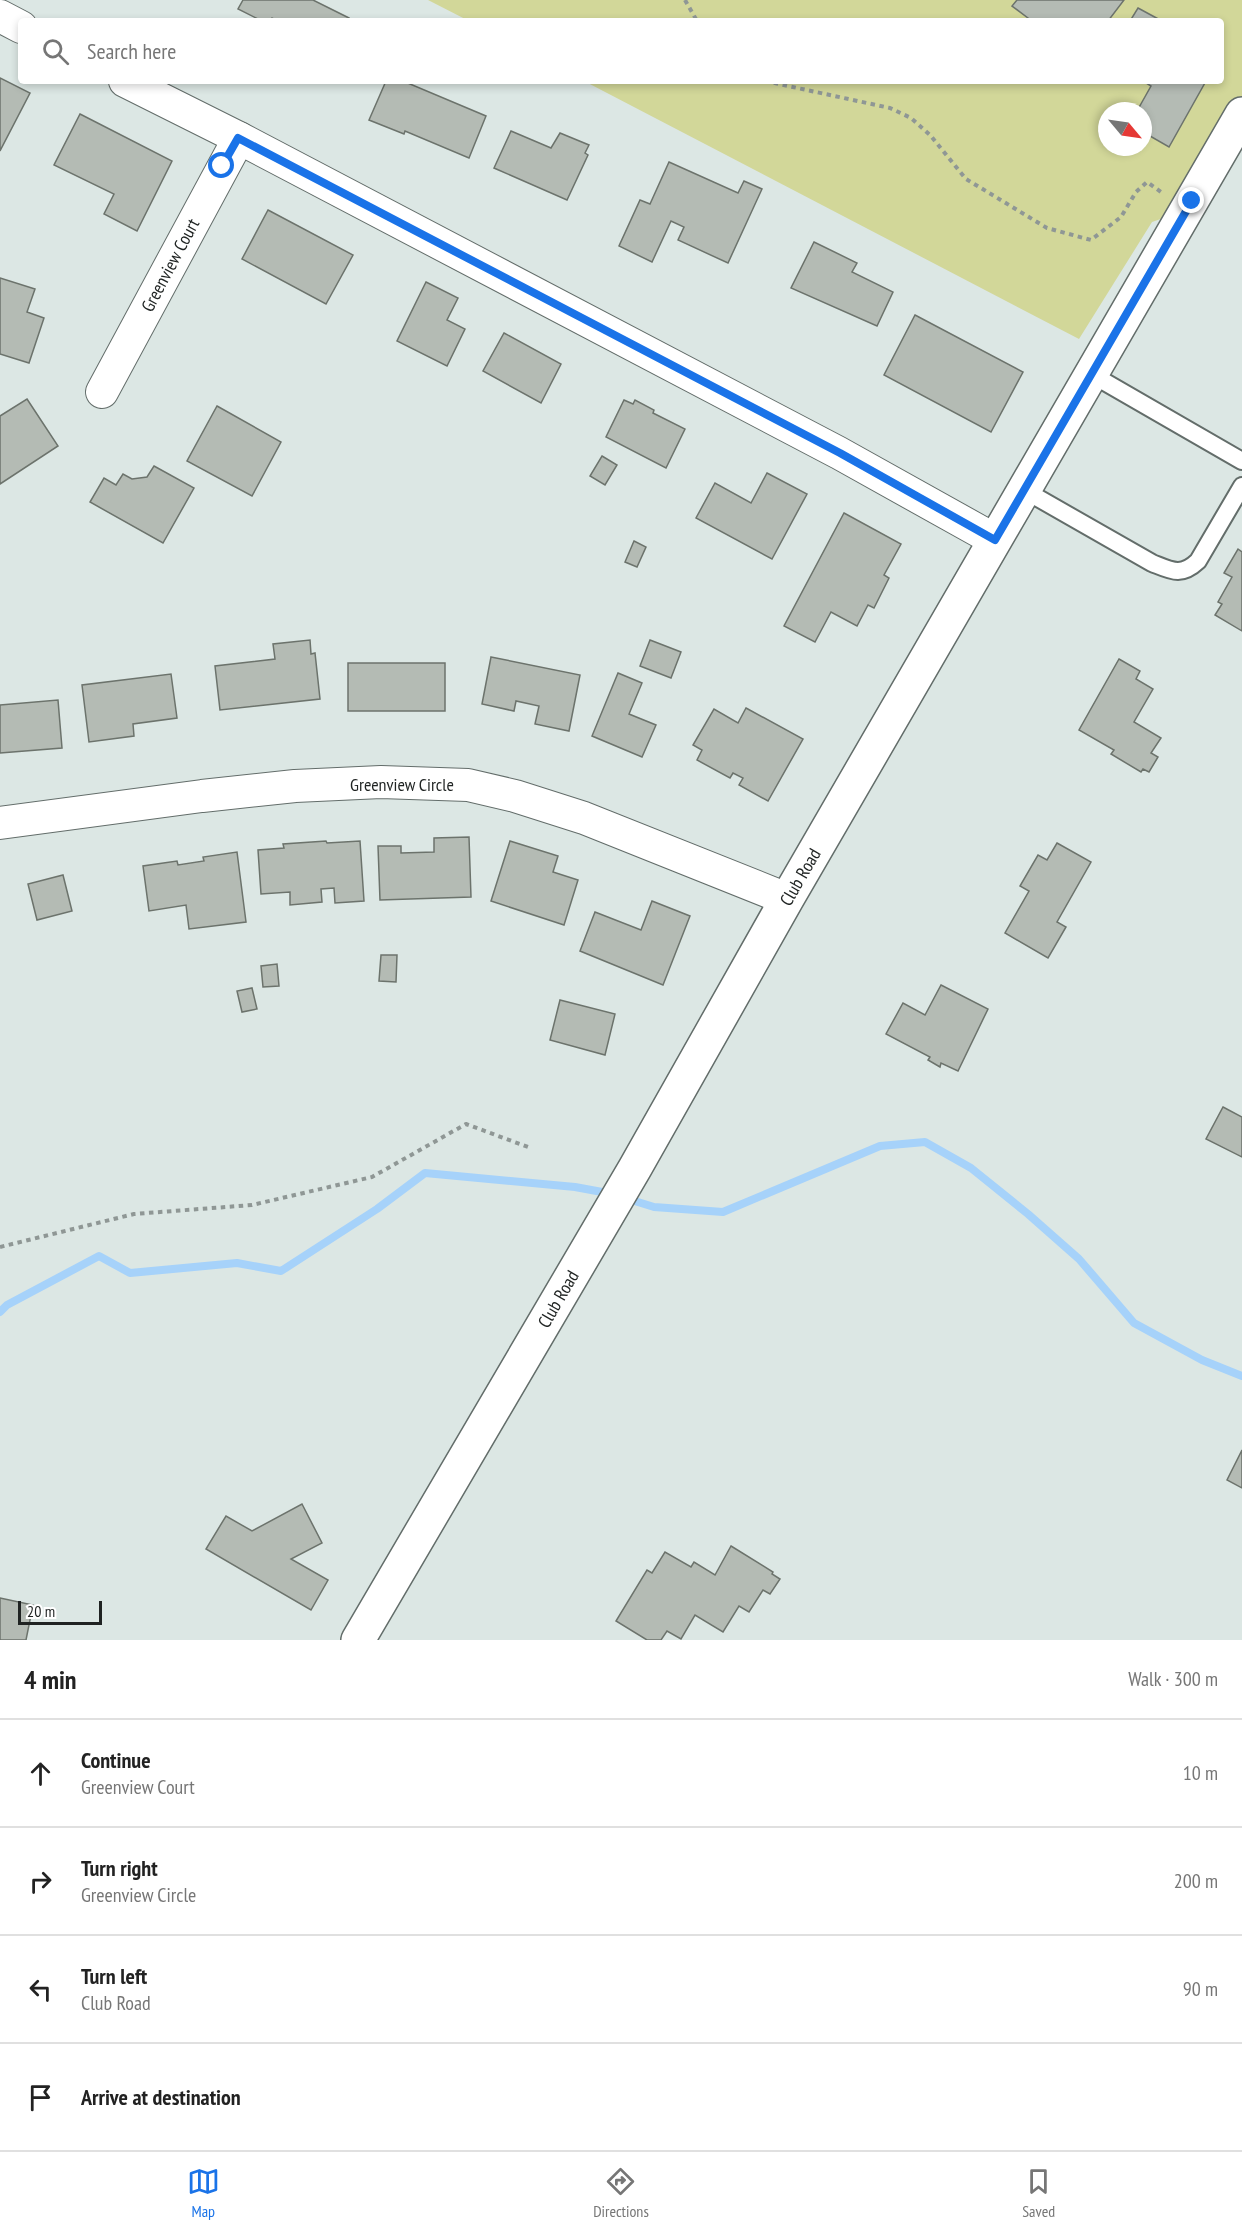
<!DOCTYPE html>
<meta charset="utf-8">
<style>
body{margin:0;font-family:"PT Sans Narrow",sans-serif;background:#f2f2f2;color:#222}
.compass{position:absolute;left:1098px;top:102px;width:54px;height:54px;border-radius:50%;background:#fff;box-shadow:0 3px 9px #0003;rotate:119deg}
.scale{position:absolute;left:18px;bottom:15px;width:84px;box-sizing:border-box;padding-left:6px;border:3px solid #1f2322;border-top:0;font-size:16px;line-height:21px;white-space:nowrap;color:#1f2322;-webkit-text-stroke:4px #fff;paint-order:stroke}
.stop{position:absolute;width:18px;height:18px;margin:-14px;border:4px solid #1a73e8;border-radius:50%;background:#fff}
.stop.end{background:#1a73e8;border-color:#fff;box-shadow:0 2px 6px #0008}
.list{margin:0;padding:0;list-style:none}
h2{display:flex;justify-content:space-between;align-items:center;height:78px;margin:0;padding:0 24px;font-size:26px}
h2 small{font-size:20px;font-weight:400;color:#767676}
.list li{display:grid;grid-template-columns:39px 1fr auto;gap:18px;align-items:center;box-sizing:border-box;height:108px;padding:0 24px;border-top:2px solid #e0e0e0}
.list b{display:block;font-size:22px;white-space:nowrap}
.list p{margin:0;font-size:20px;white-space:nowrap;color:#767676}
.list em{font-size:20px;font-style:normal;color:#767676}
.icon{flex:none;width:33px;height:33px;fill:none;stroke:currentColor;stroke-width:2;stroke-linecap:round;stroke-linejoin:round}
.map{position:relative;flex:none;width:1242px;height:1640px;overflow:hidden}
.search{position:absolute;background:#fff;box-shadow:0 3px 9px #0003;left:18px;right:18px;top:18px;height:66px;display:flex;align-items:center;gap:15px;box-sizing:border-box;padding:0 21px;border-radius:6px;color:#767676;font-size:22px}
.sheet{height:510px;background:#fff}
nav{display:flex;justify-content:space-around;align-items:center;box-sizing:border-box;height:84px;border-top:2px solid #e0e0e0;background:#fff;font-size:16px;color:#767676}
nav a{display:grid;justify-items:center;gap:3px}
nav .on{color:#1a73e8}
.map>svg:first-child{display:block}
</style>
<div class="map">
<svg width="1242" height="1640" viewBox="0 0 1242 1640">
<rect width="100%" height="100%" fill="#dce7e4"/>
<path fill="#d2d799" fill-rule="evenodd" d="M428,0H1242V114L1187,210L1152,222L1079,339L584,81H1221V21H469ZM1107,111H1143V147H1107Z"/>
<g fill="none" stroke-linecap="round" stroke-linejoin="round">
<g stroke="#a6d2fa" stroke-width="8">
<path d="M625,1198L654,1207L723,1212L880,1146L925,1142L971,1168L1028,1214L1079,1259L1134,1323L1202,1360L1242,1376"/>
<path d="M0,1312L7,1305L99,1256L130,1273L237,1263L281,1271L377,1209L425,1173L575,1187L613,1194"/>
</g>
</g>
<g fill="#b4bbb4" stroke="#6c736c" stroke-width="1.5">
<path d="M243,0H313L349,18L348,21H278L272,18L271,21H262L238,9Z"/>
<path d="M1017,0H1124L1108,21H1032L1012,6Z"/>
<path d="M1138,8L1162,21H1130Z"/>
<path d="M0,78L30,93L0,151Z"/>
<path d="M386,81H403L486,116L469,158L405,131L404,134L369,120Z"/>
<path d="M1143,81H1206L1169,147L1143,132V111H1137L1151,86Z"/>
<path d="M80,114L172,161L137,231L104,214L114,194L54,165Z"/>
<path d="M511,131L551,148L560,133L589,145L585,153L588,155L567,200L494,168Z"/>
<path d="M669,162L738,193L744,181L762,189L728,263L678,240L684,227L671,221L652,262L619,246L640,200L650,204Z"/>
<path d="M268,210L353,255L326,304L242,259Z"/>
<path d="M814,242L857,263L852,272L893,292L877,326L791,288Z"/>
<path d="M0,278L35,289L27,312L44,318L29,363L0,354Z"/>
<path d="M426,282L458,298L447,320L465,329L447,366L397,341Z"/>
<path d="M915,315L1023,372L991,432L884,375Z"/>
<path d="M504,333L561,364L541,403L483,371Z"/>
<path d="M27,399L58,446L0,484V416Z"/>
<path d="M624,400L633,404L635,400L654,410L653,413L685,429L666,468L606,437Z"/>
<path d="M217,406L281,442L252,496L187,461Z"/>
<path d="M602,456L617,465L605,485L590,476Z"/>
<path d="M154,466L194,488L163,543L90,502L104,478L116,485L123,474L132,479L147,477Z"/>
<path d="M767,473L807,494L772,559L696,518L715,483L751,503Z"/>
<path d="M844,513L901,544L884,575L889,578L874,608L868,605L857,626L831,612L815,642L784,626Z"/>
<path d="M634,541L646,547L637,567L625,562Z"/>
<path d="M1238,549L1242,552V631L1215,615L1222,604L1218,602L1232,577L1224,573Z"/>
<path d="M310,640L311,654L315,653L320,699L220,710L215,666L275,659L273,644Z"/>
<path d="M650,640L681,652L671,678L640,666Z"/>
<path d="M491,657L580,675L569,731L535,724L539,706L516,701L514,711L482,704Z"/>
<path d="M1119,659L1140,671L1136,679L1153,689L1134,722L1161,738L1151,753L1158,757L1149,772L1143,769L1141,772L1111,754L1114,750L1079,730Z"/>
<rect x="348" y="663" width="97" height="48"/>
<path d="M618,673L642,683L629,714L656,725L642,757L592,736Z"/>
<path d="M171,674L177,718L133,724L134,736L89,742L82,685Z"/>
<path d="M58,700L62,748L0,753V705Z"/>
<path d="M746,708L803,739L768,801L739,785L743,778L733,773L730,778L697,760L702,750L693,745L714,709L738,723Z"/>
<path d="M469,837L471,897L380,900L378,846H401V853L434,852V838Z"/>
<path d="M326,841L327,843L360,841L364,901L335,903L334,888L321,889L322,902L290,905V892L261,894L258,850L284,848L283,844Z"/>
<path d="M510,841L558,856L553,872L578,880L564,925L491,901Z"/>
<path d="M1057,843L1091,862L1057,922L1066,927L1048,958L1005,933L1029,891L1020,886L1038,855L1047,860Z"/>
<path d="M237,852L246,922L189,929L186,905L149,911L143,866L177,861L178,865L204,861L203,857Z"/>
<path d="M63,875L72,911L37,920L28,884Z"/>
<path d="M652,901L690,916L663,985L580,951L595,912L641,930Z"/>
<path d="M381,955H397L396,982L379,981Z"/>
<path d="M277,964L279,986L263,987L261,966Z"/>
<path d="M941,985L988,1009L958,1071L941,1063L940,1067L928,1060L930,1057L886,1034L903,1003L925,1015Z"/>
<path d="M252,988L257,1009L242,1012L237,991Z"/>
<path d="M560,1000L615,1014L605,1055L550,1040Z"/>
<path d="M1223,1107L1242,1117V1157L1206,1139Z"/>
<path d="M1242,1450V1488L1227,1480Z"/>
<path d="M302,1504L322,1543L291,1559L328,1580L311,1610L206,1549L226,1516L252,1531Z"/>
<path d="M731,1546L773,1572L772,1574L780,1579L770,1594L763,1590L749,1612L739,1606L723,1632L695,1615L681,1639L667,1631L661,1640H647L616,1621L647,1570L652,1573L665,1552L691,1567L694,1562L715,1575Z"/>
<path d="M0,1598L33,1605L26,1640H0Z"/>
</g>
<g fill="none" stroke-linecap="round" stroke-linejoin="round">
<g stroke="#636d6a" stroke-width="20">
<g id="lane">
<path d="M1091,374L1242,461"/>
<path d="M1024,490L1152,563C1172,571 1181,577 1198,561L1242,486"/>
</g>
</g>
<g stroke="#636d6a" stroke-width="34">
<g id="street">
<path d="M0,16L21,27"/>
<path d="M125,81L239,138L839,453L995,540"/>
<path d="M102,392L239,138"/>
<path d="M0,823L202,796L295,786L381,782L468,785L515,796L584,818L787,899"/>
</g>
</g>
<g stroke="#636d6a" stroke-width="36">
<path id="secondary" d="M358,1640L635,1168L787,899L1242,114"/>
</g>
<g stroke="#8f9795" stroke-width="4" stroke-dasharray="4.5 4.5" stroke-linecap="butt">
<path d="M685,0L697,21"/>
<path d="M765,81L890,108L911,118L930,135L966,179L1047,228L1091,240L1121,217L1136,192L1147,182L1161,192"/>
<path d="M0,1247L134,1214L252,1205L372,1177L466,1124L528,1147"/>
</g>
<use href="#lane" stroke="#fff" stroke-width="16"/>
<use href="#street" stroke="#fff" stroke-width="32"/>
<use href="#secondary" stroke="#fff" stroke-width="33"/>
</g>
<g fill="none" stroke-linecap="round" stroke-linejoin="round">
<path stroke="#1a73e8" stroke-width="8" d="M222,166L238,138L840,453L995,540L1192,201"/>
</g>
<g text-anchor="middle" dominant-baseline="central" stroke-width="5" stroke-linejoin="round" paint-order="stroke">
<g font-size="18" fill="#1f2322" stroke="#fff">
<text transform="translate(170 265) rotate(-62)">Greenview Court</text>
<text x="402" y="784">Greenview Circle</text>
<text transform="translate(800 877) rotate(-60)">Club Road</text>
<text transform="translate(558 1299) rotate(-60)">Club Road</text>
</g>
</g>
</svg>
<svg class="compass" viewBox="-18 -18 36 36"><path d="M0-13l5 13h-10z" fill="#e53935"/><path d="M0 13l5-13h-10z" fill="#767676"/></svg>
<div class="scale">20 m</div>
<div class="stop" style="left:222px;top:166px"></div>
<div class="stop end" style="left:1192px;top:201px"></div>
<div class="search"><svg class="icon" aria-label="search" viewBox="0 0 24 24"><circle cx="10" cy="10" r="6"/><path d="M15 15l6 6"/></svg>Search here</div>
</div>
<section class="sheet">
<h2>4 min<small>Walk · 300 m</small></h2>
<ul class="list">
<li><svg class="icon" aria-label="ahead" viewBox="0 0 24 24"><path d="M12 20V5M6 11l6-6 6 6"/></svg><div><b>Continue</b><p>Greenview Court</p></div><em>10 m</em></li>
<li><svg class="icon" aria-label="right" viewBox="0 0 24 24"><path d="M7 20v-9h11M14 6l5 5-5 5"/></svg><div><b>Turn right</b><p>Greenview Circle</p></div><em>200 m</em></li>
<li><svg class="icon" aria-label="left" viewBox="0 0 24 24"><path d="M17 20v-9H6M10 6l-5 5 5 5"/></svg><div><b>Turn left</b><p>Club Road</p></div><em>90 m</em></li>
<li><svg class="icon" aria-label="arrive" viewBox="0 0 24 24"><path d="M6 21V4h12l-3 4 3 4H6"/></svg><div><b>Arrive at destination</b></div></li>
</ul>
</section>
<nav>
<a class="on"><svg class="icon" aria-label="map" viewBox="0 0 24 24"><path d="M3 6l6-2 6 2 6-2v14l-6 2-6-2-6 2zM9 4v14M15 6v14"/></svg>Map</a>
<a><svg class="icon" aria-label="directions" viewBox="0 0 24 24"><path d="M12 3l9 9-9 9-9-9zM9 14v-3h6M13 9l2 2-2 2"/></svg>Directions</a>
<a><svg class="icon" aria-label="saved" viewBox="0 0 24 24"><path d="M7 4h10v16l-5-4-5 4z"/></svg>Saved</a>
</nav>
